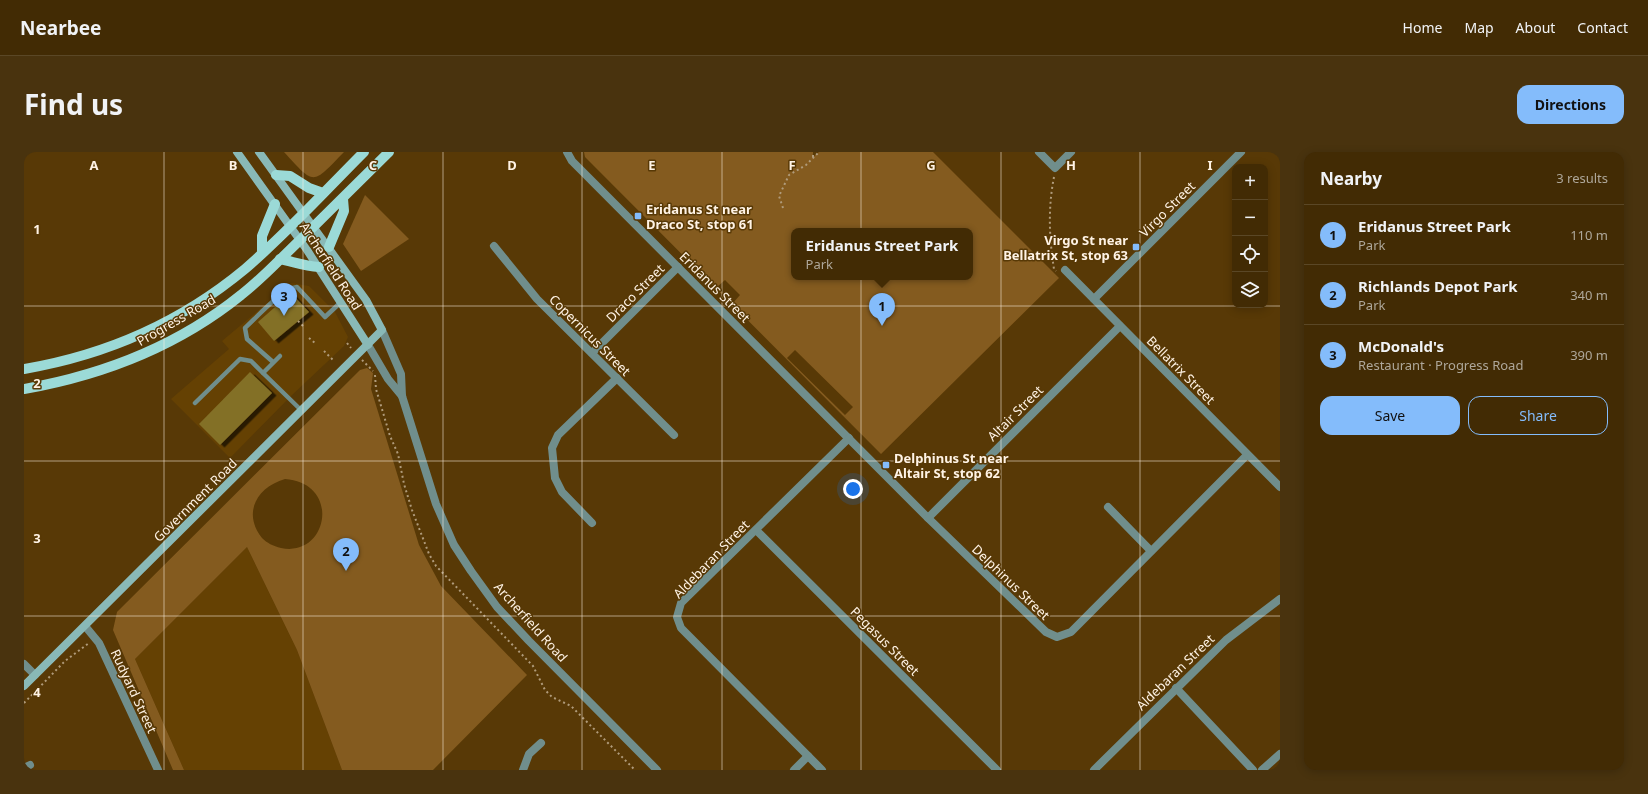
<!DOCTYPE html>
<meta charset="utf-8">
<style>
body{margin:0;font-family:"Noto Sans",sans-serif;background:#49330e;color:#f1f3f6}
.controls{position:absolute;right:12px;top:12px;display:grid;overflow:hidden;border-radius:8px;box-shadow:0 2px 10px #0003}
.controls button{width:36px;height:36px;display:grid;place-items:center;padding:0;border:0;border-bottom:1px solid #5a4726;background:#422b04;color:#f1f3f6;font:20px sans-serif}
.you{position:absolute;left:829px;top:337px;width:14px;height:14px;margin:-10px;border:3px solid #fff;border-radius:50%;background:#1a73e8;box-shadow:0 0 0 6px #1a73e833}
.badge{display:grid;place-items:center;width:26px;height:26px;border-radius:50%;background:#84bcfb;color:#111;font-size:13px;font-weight:700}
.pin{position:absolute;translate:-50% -33px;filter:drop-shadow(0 1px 2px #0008)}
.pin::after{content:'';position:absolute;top:21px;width:14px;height:12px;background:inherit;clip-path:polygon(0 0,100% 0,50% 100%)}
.popup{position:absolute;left:767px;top:76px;width:182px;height:52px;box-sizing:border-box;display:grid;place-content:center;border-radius:8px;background:#422b04;filter:drop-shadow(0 1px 3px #0005);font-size:13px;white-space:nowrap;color:#aea79a}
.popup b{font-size:15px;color:#f1f3f6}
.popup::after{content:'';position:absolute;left:50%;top:100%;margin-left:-8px;border:8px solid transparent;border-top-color:#422b04}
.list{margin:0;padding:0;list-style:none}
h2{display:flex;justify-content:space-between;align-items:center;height:52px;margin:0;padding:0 16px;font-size:17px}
h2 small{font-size:13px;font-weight:400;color:#aea79a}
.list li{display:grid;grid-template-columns:26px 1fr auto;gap:12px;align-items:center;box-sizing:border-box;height:60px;padding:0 16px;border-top:1px solid #5a4726}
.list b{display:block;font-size:15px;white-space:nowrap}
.list p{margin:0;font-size:13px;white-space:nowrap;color:#aea79a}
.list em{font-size:13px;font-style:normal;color:#aea79a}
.actions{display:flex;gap:8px;padding:12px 16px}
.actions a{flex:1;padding:9px 0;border:1px solid #84bcfb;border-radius:12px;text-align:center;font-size:14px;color:#84bcfb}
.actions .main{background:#84bcfb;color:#111}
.icon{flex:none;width:22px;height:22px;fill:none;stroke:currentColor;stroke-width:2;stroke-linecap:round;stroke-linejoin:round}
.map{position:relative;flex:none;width:1256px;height:618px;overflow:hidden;border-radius:12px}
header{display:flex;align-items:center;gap:24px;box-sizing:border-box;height:56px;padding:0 20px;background:#422b04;border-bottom:1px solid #5a4726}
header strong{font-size:19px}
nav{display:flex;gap:22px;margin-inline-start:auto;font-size:14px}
.intro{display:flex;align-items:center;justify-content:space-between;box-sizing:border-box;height:96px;padding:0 24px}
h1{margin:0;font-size:28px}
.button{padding:10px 18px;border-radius:12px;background:#84bcfb;color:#111;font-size:14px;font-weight:700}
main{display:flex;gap:24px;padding:0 24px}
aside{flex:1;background:#422b04;border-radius:12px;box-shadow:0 2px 10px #0003}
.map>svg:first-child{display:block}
</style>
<header>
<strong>Nearbee</strong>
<nav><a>Home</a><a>Map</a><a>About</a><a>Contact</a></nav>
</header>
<div class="intro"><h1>Find us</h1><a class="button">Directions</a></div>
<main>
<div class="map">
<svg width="1256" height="618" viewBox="0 0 1256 618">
<defs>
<filter id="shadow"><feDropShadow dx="4.5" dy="2.5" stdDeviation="0" flood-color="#0009"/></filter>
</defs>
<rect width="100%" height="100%" fill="#583906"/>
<g fill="#654103">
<path d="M267,131L285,134L311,160L324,185L320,194L267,244L206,306L147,247L205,197L198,189Z"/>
<path d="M223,395L273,498L318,618H160L111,507Z"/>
</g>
<g fill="#845b1f" fill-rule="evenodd">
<path d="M260,0H320C288,33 291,34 260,0Z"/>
<path d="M560,0H789V5L795,0H909L1035,126L857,302L561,5ZM770,79H946V125H770ZM701,128L716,143L709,151L693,135ZM771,198L829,255L821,263L763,206Z"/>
<path d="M341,43L385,87L337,119L319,92Z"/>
<path d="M343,216L349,221L347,237L395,393L417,434L503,523L409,618H318L273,498L223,395L111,507L160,618H149L89,478L93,460L336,218ZM261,327C318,331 304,406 257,396C249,394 243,391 238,386C218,361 233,335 261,327Z"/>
</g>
<g fill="#836f28" filter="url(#shadow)">
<path d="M267,141L285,160L250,189L234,170Z"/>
<path d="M226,220L248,241L196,293L175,272Z"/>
</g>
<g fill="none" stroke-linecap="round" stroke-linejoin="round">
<g stroke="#b09b7b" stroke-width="2" stroke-dasharray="2 3" stroke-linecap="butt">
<path d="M789,5V0"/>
<path d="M1030,25C1024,55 1025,86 1030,117L1032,119"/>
<path d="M759,56L755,44L765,23L782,13L795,0"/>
<path d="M274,169L281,176"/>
<path d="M285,186L291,191"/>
<path d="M323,191L327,196"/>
<path d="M300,199L310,209"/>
<path d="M338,208L349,219"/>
<path d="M351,223L352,237L366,284L374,302L380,332L388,358L405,402L412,414L509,514L521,538L528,545L547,554L611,618"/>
<path d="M0,551L41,509L65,491"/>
</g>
<g stroke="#708e8c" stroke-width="4.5">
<path d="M256,204L239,221L278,259"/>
<path d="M249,210L223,187L221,176C232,166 259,136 273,135L301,165L317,150"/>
<path d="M171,251L216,207L227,209L239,221"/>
</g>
<g stroke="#708e8c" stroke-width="8">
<path d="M543,0L548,9L904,366L1022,480L1033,485L1047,480L1223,303"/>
<path d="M1015,0L1031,16L1047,0"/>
<path d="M470,94L513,147L650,283"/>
<path d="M1041,118L1256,335"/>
<path d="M1070,147L1217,0"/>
<path d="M358,178L377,222L378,244L412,352L430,393L447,419L473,455L505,489L633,618"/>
<path d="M344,193L364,227L378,244"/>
<path d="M568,201L654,115"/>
<path d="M1084,355L1127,399"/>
<path d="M904,366L1096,174"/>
<path d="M568,371L538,340L531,326L528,296L534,283L593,226"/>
<path d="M732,378L973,618"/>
<path d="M61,474L75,491L134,618"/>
<path d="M0,512L11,523"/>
<path d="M1152,536L1229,618"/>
<path d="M0,616L6,613"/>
<path d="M499,618L505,602L517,591"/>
<path d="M770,618L784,604"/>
<path d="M798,618L657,476L653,465L657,451L825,286"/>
<path d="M1070,618L1202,488L1256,447"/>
<path d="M1238,618L1256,602"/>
</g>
<g stroke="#89b9b7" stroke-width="8">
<path d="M213,0L283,98L344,193"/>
<path d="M0,534L358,178L342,148L235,0"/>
</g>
<g stroke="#9bdad7" stroke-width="10">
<path d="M252,23L266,24L285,36L299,41"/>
<path d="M305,95L320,59L319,47"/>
<path d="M238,101V84L251,52"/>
<path d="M256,107C270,110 281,114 295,115"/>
<path d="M0,217C82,203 156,171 221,117C263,81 301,39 340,0"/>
<path d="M0,237C79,223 154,194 217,143C239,126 257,106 277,87C306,58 336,29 365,0"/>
</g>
</g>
<path fill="none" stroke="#fff3e5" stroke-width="1" stroke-opacity="0.55" d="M140,0V618M279,0V618M419,0V618M558,0V618M698,0V618M837,0V618M977,0V618M1116,0V618M0,154H1256M0,309H1256M0,464H1256"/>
<g fill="#84bcfb" stroke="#583906" stroke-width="1.5">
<rect x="610" y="60" width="8" height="8" rx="2"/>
<rect x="1108" y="91" width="8" height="8" rx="2"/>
<rect x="858" y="309" width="8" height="8" rx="2"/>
</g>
<g text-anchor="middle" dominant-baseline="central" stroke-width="3" stroke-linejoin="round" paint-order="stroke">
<g font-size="13" font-weight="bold" fill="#fff3e5" stroke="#583906" text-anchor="start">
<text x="622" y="57">Eridanus St near<tspan x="622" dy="15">Draco St, stop 61</tspan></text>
<text x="1104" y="88" text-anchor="end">Virgo St near<tspan x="1104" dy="15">Bellatrix St, stop 63</tspan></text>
<text x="870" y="306">Delphinus St near<tspan x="870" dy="15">Altair St, stop 62</tspan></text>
</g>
<g font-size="13" fill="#fff3e5" stroke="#583906">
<text transform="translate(1143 57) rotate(-45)">Virgo Street</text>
<text transform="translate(307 114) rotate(57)">Archerfield Road</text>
<text transform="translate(691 135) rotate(45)">Eridanus Street</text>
<text transform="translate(611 141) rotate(-45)">Draco Street</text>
<text transform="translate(152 168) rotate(-30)">Progress Road</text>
<text transform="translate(566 183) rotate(45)">Copernicus Street</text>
<text transform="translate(1157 218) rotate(45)">Bellatrix Street</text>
<text transform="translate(991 261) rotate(-45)">Altair Street</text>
<text transform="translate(171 348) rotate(-45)">Government Road</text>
<text transform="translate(687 407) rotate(-46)">Aldebaran Street</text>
<text transform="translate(987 430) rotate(44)">Delphinus Street</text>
<text transform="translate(507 470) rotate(48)">Archerfield Road</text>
<text transform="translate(861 489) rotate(45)">Pegasus Street</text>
<text transform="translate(1151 520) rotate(-44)">Aldebaran Street</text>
<text transform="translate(110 539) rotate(65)">Rudyard Street</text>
</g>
</g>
<g font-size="13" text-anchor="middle" font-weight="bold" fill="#fff3e5" stroke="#583906" stroke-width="3" stroke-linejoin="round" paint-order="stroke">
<text x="70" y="18">A</text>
<text x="209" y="18">B</text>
<text x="349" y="18">C</text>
<text x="488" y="18">D</text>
<text x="628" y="18">E</text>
<text x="768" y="18">F</text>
<text x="907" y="18">G</text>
<text x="1047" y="18">H</text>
<text x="1186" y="18">I</text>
<text x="13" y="82">1</text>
<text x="13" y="236">2</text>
<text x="13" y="391">3</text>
<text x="13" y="545">4</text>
</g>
</svg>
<div class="controls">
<button>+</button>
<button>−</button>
<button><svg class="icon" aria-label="locate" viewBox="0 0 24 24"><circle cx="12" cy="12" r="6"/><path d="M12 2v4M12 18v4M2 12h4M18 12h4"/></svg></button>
<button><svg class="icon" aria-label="layers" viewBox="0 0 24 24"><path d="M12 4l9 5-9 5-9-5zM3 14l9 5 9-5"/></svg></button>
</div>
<div class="you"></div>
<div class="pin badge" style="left:858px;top:174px">1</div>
<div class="popup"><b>Eridanus Street Park</b>Park</div>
<div class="pin badge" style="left:322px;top:419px">2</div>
<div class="pin badge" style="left:260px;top:164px">3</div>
</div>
<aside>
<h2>Nearby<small>3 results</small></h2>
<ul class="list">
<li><span class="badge">1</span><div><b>Eridanus Street Park</b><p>Park</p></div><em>110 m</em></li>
<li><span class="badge">2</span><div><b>Richlands Depot Park</b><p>Park</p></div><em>340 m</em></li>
<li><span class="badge">3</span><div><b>McDonald's</b><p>Restaurant · Progress Road</p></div><em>390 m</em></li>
</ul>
<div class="actions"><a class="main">Save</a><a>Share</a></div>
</aside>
</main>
